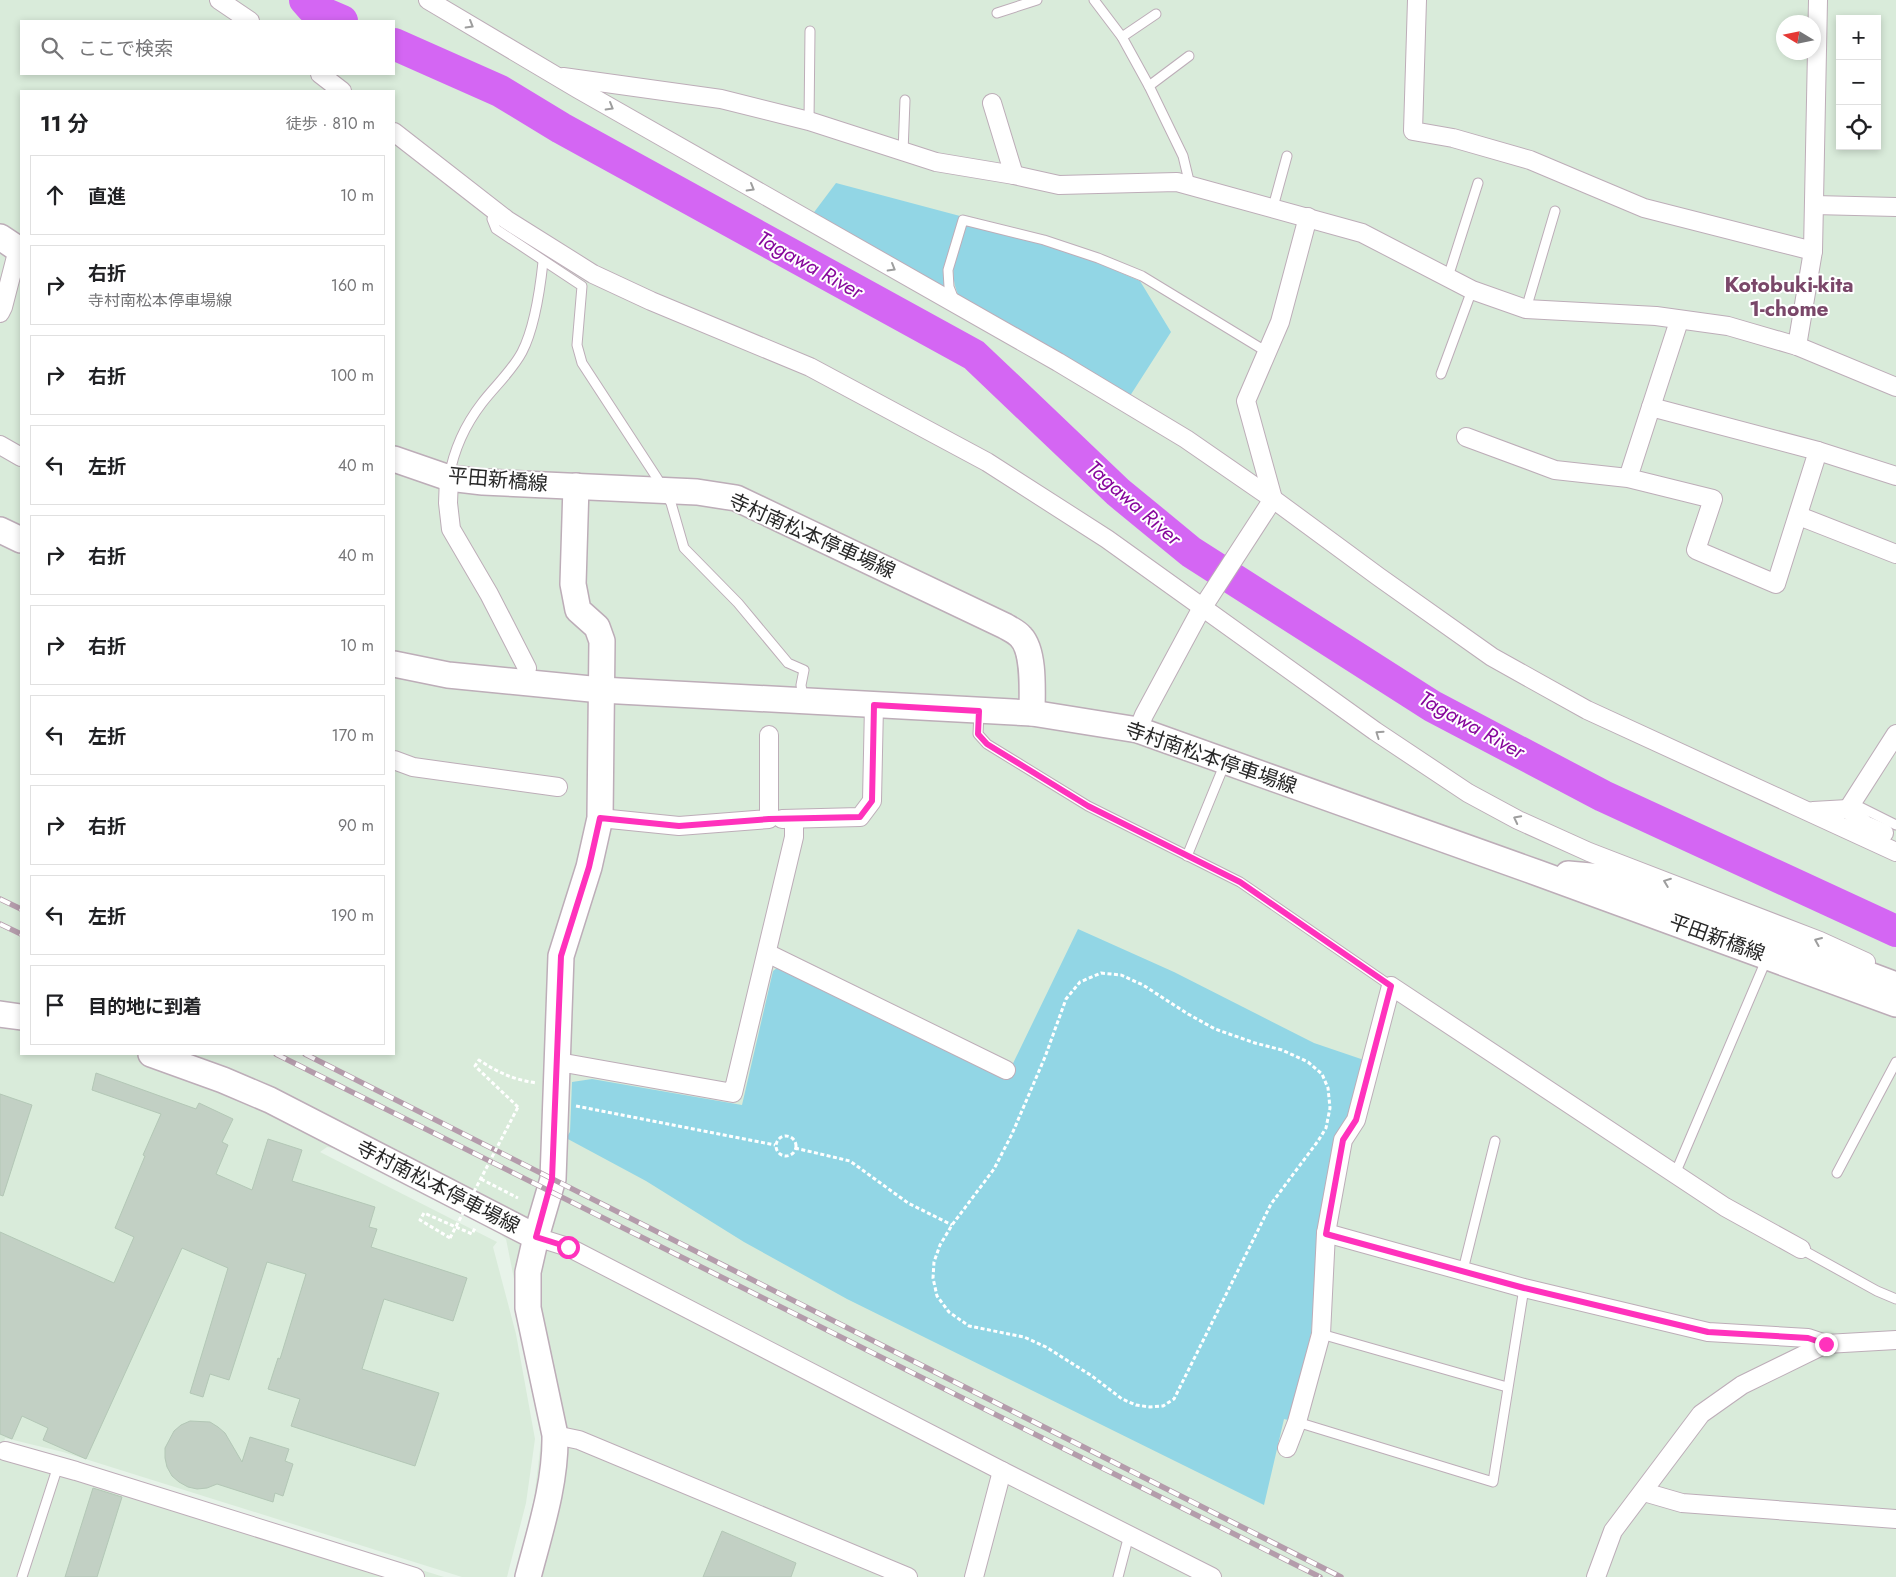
<!DOCTYPE html>
<html lang="ja">
<meta charset="utf-8">
<style>
body{margin:0;font-family:Jost,"Noto Sans JP",sans-serif;background:#f6f6f6;color:#202124}
.controls{position:absolute;right:15px;top:15px;display:grid;overflow:hidden;border-radius:0px;box-shadow:0 2px 8px #0003}
.controls button{width:45px;height:45px;display:grid;place-items:center;padding:0;border:0;border-bottom:1px solid #e0e0e0;background:#fff;color:#202124;font:25px sans-serif}
.compass{position:absolute;left:1776px;top:15px;width:45px;height:45px;border-radius:50%;background:#fff;box-shadow:0 2px 8px #0003;rotate:280deg}
.stop{position:absolute;width:15px;height:15px;margin:-11px;border:4px solid #ff32bc;border-radius:50%;background:#fff}
.stop.end{background:#ff32bc;border-color:#fff;box-shadow:0 1px 5px #0008}
.list{margin:0;padding:0;list-style:none}
h2{display:flex;justify-content:space-between;align-items:center;height:65px;margin:0;padding:0 20px;font-size:21px}
h2 small{font-size:16px;font-weight:400;color:#757577}
.list li{display:grid;grid-template-columns:32px 1fr auto;gap:15px;align-items:center;box-sizing:border-box;height:80px;margin:0 10px 10px;padding:0 10px;border:1px solid #e0e0e0;border-radius:0px}
.list b{display:block;font-size:19px;white-space:nowrap}
.list p{margin:0;font-size:16px;white-space:nowrap;color:#757577}
.list em{font-size:16px;font-style:normal;color:#757577}
.icon{flex:none;width:28px;height:28px;fill:none;stroke:currentColor;stroke-width:2;stroke-linecap:round;stroke-linejoin:round}
.map{position:relative;flex:none;width:1896px;height:1577px;overflow:hidden}
.search{position:absolute;background:#fff;box-shadow:0 2px 8px #0003;left:20px;top:20px;width:375px;height:55px;display:flex;align-items:center;gap:12px;box-sizing:border-box;padding:0 18px;border-radius:0px;color:#757577;font-size:19px}
.panel{position:absolute;background:#fff;box-shadow:0 2px 8px #0003;left:20px;top:90px;width:375px;height:965px;border-radius:0px}
.map>svg:first-child{display:block}
</style>
<div class="map">
<svg width="1896" height="1577" viewBox="0 0 1896 1577">
<rect width="100%" height="100%" fill="#d9ebda"/>
<g fill="#92d6e5">
<path d="M836,183L960,216C953,240 942,265 945,290L812,215Z"/>
<path d="M965,223L1016,235L1079,255L1140,281L1171,332L1128,399L962,302C945,273 957,253 965,223Z"/>
<path d="M1078,929L1174,972L1314,1043L1364,1060L1322,1225L1311,1333L1292,1421L1284,1419L1264,1505L847,1299L744,1242L646,1181L566,1138L570,1132L572,1082L592,1079L742,1105L773,971L778,967L1005,1080Z"/>
</g>
<g fill="#e7f3e9">
<path d="M327,1147L334,1148L494,1229L506,1239L535,1384L542,1434L534,1499L515,1577H507L526,1503L535,1439L516,1334L493,1247L497,1242L320,1152Z"/>
<path d="M5,1438L63,1452L462,1577H444L115,1475L71,1460L4,1443Z"/>
</g>
<g fill="none" stroke-linecap="round" stroke-linejoin="round">
<g stroke="#d466f3" stroke-width="32">
<path d="M305,0L312,8L342,21"/>
<path d="M394,44L500,91L561,128L974,355L1118,492L1191,552L1432,706L1603,796L1896,931"/>
</g>
</g>
<g fill="#c2d0c4" stroke="#b3c7b6">
<path d="M96,1073L196,1109L199,1103L233,1119L222,1142L228,1145L216,1174L252,1190L268,1139L302,1150L292,1181L375,1207L369,1227L377,1229L371,1247L467,1278L453,1321L384,1299L362,1369L439,1393L415,1466L291,1426L300,1399L268,1389L278,1358L280,1359L306,1274L267,1262L229,1380L210,1374L203,1397L190,1393L228,1268L182,1248L86,1459L43,1440L48,1428L22,1416L12,1439L0,1434V1232L114,1283L134,1237L115,1228L145,1156L143,1155L161,1114L92,1090Z"/>
<path d="M0,1094L32,1105L3,1196L0,1195Z"/>
<path d="M190,1421L210,1422L218,1427L225,1433L242,1462L250,1437L289,1449L285,1461L293,1464L283,1496L275,1493L273,1502L217,1484L207,1488L197,1489L188,1487L179,1482L172,1476L167,1467L165,1458V1448L174,1431L181,1425Z"/>
<path d="M93,1488L122,1497L97,1577H65Z"/>
<path d="M722,1531L796,1563L791,1577H703Z"/>
</g>
<g fill="none" stroke-linecap="round" stroke-linejoin="round">
<g stroke="#bdadb8" stroke-width="11">
<g id="lane">
<path d="M1094,0L1122,37L1149,86L1183,156L1190,185"/>
<path d="M997,13L1037,0"/>
<path d="M1122,37L1156,14"/>
<path d="M1149,86L1189,56"/>
<path d="M809,121L810,31"/>
<path d="M903,152L905,100"/>
<path d="M1273,207L1287,156"/>
<path d="M494,211L492,219L496,229L582,286L577,345L582,363L657,478L671,503L684,548L738,603L788,663L804,670L801,685L803,698"/>
<path d="M1448,277L1478,183"/>
<path d="M955,302L949,287L948,270L963,220L1044,240L1098,258L1142,276L1267,352"/>
<path d="M1526,309L1555,211"/>
<path d="M1441,374L1472,290"/>
<path d="M449,477C454,449 465,425 482,403C495,386 512,371 522,352C535,327 540,290 543,262"/>
<path d="M979,712L978,734L987,744L1088,806L1240,882L1391,986"/>
<path d="M1852,803L1896,825"/>
<path d="M1187,856L1225,763"/>
<path d="M1837,1173L1896,1062"/>
<path d="M1675,1174L1767,958"/>
<path d="M1801,1249L1877,1291L1896,1299"/>
<path d="M1463,1270L1495,1141"/>
<path d="M1321,1334L1507,1387"/>
<path d="M1297,1422L1493,1482L1524,1288"/>
<path d="M22,1577L58,1466"/>
<path d="M1118,1577L1129,1535"/>
</g>
</g>
<g stroke="#bdadb8" stroke-width="20">
<g id="street">
<path d="M219,0L250,21"/>
<path d="M428,0L578,89L1058,362L1186,439L1273,499L1379,577L1492,657L1587,710L1896,852"/>
<path d="M1417,0L1413,131L1453,138L1530,160L1644,208L1813,251"/>
<path d="M320,74L342,91"/>
<path d="M563,77L721,99L809,121L936,162L1014,175L1059,185L1177,182L1362,233L1472,290L1526,309L1656,316L1728,326L1797,346L1896,387"/>
<path d="M992,103L1014,175"/>
<path d="M394,132L507,220L593,274L651,301L810,367L987,462L1107,539L1375,731L1468,793L1518,820L1589,852L1820,941L1866,962"/>
<path d="M1814,205L1896,207"/>
<path d="M0,313L3,307L18,249"/>
<path d="M1797,346L1813,251L1818,0"/>
<path d="M1651,407L1679,321"/>
<path d="M1466,437L1555,470L1628,478L1713,499L1696,550L1776,584L1818,451L1651,407L1628,478"/>
<path d="M0,445L21,457"/>
<path d="M1818,451L1896,476"/>
<path d="M449,478L448,503L451,529L489,594L527,668"/>
<path d="M1799,516L1896,554"/>
<path d="M1138,730L1144,715L1199,613L1273,499L1246,401L1280,322L1308,217"/>
<path d="M394,760L413,767L558,787"/>
<path d="M1848,809L1896,734"/>
<path d="M1813,811L1848,809L1865,825L1884,833"/>
<path d="M600,818L679,826L769,819V735"/>
<path d="M782,819L860,817L872,801L874,705"/>
<path d="M767,953L1006,1070"/>
<path d="M558,1064H570L733,1093L794,837V819"/>
<path d="M1326,1233L1524,1288L1708,1332L1808,1338L1826,1344L1896,1340"/>
<path d="M536,1237L568,1247L1002,1471L1212,1577"/>
<path d="M555,1435L579,1440L908,1577"/>
<path d="M1287,1448L1297,1422L1321,1334L1326,1233L1343,1140L1356,1120L1391,986L1725,1207L1801,1249"/>
<path d="M5,1451L76,1471L415,1577"/>
<path d="M1644,1492L1682,1503L1896,1519"/>
<path d="M974,1577L1002,1471"/>
<path d="M1596,1577L1613,1531L1701,1414L1742,1385L1826,1344"/>
</g>
</g>
<g stroke="#bdadb8" stroke-width="28">
<g id="secondary">
<path d="M0,237L21,251"/>
<path d="M394,459L449,478L483,482L697,492L736,498L1005,626C1010,629 1017,632 1021,637C1035,652 1032,693 1032,713"/>
<path d="M0,530L21,540"/>
<path d="M394,664L448,675L601,690L1032,713L1138,730L1538,873L1896,1004"/>
<path d="M1568,874L1602,877L1624,883L1896,985"/>
<path d="M0,1014L21,1017"/>
<path d="M151,1054L223,1080L270,1100L536,1237L553,1179L561,956L589,867L600,818L602,641L597,627L578,610L573,584L576,486"/>
<path d="M528,1577C540,1531 556,1483 555,1435L528,1308V1272L536,1237"/>
</g>
</g>
<g stroke="#fff" stroke-width="3" stroke-dasharray="4 2.5" stroke-linecap="butt">
<path d="M1101,973L1121,975L1143,985L1188,1014L1215,1029L1255,1043L1282,1050L1308,1062L1322,1074L1328,1088L1330,1108L1326,1128L1318,1141L1271,1204L1174,1399L1163,1406L1150,1407L1136,1405L1122,1399L1092,1376L1046,1347L1024,1337L969,1326L949,1312L937,1296L933,1278L934,1262L940,1245L952,1225L994,1169L1012,1134L1045,1057L1066,999L1080,982Z"/>
<path d="M576,1106L775,1145"/>
<path d="M518,1107L475,1066L479,1060C499,1073 512,1079 536,1083"/>
<circle cx="786" cy="1146" r="10"/>
<path d="M795,1148L850,1161L908,1203L952,1225"/>
<path d="M481,1179L518,1198"/>
<path d="M450,1238L420,1220L424,1213L472,1234L475,1228"/>
</g>
<use href="#lane" stroke="#fff" stroke-width="9"/>
<use href="#street" stroke="#fff" stroke-width="18"/>
<use href="#secondary" stroke="#fff" stroke-width="25"/>
<g stroke="#b49cab" stroke-width="5.5">
<g id="rail">
<path d="M0,899L21,909"/>
<path d="M0,924L21,934"/>
<path d="M276,1054L1320,1577"/>
<path d="M305,1054L1341,1577"/>
</g>
</g>
<use href="#rail" stroke="#fff" stroke-width="4" stroke-dasharray="11" stroke-linecap="butt"/>
<path stroke="#fff" stroke-width="3" stroke-dasharray="4 2.5" stroke-linecap="butt" d="M450,1238L518,1107"/>
</g>
<defs><path id="oneway-chevron" d="M-2-3.5L2.5 0L-2 3.5" fill="none" stroke-width="1.6" stroke-linecap="round" stroke-linejoin="round" transform="scale(1.25)"/></defs>
<g stroke="#9e9e9e">
<use href="#oneway-chevron" transform="translate(470 25) rotate(30)"/>
<use href="#oneway-chevron" transform="translate(610 107) rotate(30)"/>
<use href="#oneway-chevron" transform="translate(751 188) rotate(30)"/>
<use href="#oneway-chevron" transform="translate(892 268) rotate(30)"/>
<use href="#oneway-chevron" transform="translate(1379 734) rotate(-145)"/>
<use href="#oneway-chevron" transform="translate(1517 819) rotate(-153)"/>
<use href="#oneway-chevron" transform="translate(1667 882) rotate(-159)"/>
<use href="#oneway-chevron" transform="translate(1818 941) rotate(-157)"/>
</g>
<g fill="none" stroke-linecap="round" stroke-linejoin="round">
<path stroke="#ff32bc" stroke-width="6" d="M568,1247L536,1237L552,1179L561,956L589,867L600,818L679,826L769,819L860,817L872,801L874,705L979,711L978,734L987,744L1088,806L1240,882L1391,986L1356,1120L1343,1140L1326,1234L1524,1288L1708,1332L1808,1338L1826,1344"/>
</g>
<g text-anchor="middle" dominant-baseline="central" stroke-width="4" stroke-linejoin="round" paint-order="stroke">
<g font-size="20" fill="#282828" stroke="#fff">
<text transform="translate(498 480) rotate(5)">平田新橋線</text>
<text transform="translate(812 536) rotate(24)">寺村南松本停車場線</text>
<text transform="translate(1211 758) rotate(19)">寺村南松本停車場線</text>
<text transform="translate(1717 938) rotate(20)">平田新橋線</text>
<text transform="translate(438 1187) rotate(27)">寺村南松本停車場線</text>
</g>
<g font-size="21" font-style="italic" fill="#87089c" stroke="#fff">
<text transform="translate(810 265) rotate(29)">Tagawa River</text>
<text transform="translate(1134 503) rotate(41)">Tagawa River</text>
<text transform="translate(1472 725) rotate(29)">Tagawa River</text>
</g>
<g font-size="21" font-weight="bold" fill="#7a4769" stroke="#fff">
<text x="1789" y="285">Kotobuki-kita<tspan x="1789" dy="24">1-chome</tspan></text>
</g>
</g>
</svg>
<div class="controls">
<button>+</button>
<button>−</button>
<button><svg class="icon" aria-label="locate" viewBox="0 0 24 24"><circle cx="12" cy="12" r="6"/><path d="M12 2v4M12 18v4M2 12h4M18 12h4"/></svg></button>
</div>
<svg class="compass" viewBox="-18 -18 36 36"><path d="M0-13l5 13h-10z" fill="#e53935"/><path d="M0 13l5-13h-10z" fill="#757577"/></svg>
<div class="stop" style="left:568px;top:1247px"></div>
<div class="stop end" style="left:1826px;top:1344px"></div>
<div class="search"><svg class="icon" aria-label="search" viewBox="0 0 24 24"><circle cx="10" cy="10" r="6"/><path d="M15 15l6 6"/></svg>ここで検索</div>
<section class="panel">
<h2>11 分<small>徒歩 · 810 m</small></h2>
<ul class="list">
<li><svg class="icon" aria-label="ahead" viewBox="0 0 24 24"><path d="M12 20V5M6 11l6-6 6 6"/></svg><div><b>直進</b></div><em>10 m</em></li>
<li><svg class="icon" aria-label="right" viewBox="0 0 24 24"><path d="M7 20v-9h11M14 6l5 5-5 5"/></svg><div><b>右折</b><p>寺村南松本停車場線</p></div><em>160 m</em></li>
<li><svg class="icon" aria-label="right" viewBox="0 0 24 24"><path d="M7 20v-9h11M14 6l5 5-5 5"/></svg><div><b>右折</b></div><em>100 m</em></li>
<li><svg class="icon" aria-label="left" viewBox="0 0 24 24"><path d="M17 20v-9H6M10 6l-5 5 5 5"/></svg><div><b>左折</b></div><em>40 m</em></li>
<li><svg class="icon" aria-label="right" viewBox="0 0 24 24"><path d="M7 20v-9h11M14 6l5 5-5 5"/></svg><div><b>右折</b></div><em>40 m</em></li>
<li><svg class="icon" aria-label="right" viewBox="0 0 24 24"><path d="M7 20v-9h11M14 6l5 5-5 5"/></svg><div><b>右折</b></div><em>10 m</em></li>
<li><svg class="icon" aria-label="left" viewBox="0 0 24 24"><path d="M17 20v-9H6M10 6l-5 5 5 5"/></svg><div><b>左折</b></div><em>170 m</em></li>
<li><svg class="icon" aria-label="right" viewBox="0 0 24 24"><path d="M7 20v-9h11M14 6l5 5-5 5"/></svg><div><b>右折</b></div><em>90 m</em></li>
<li><svg class="icon" aria-label="left" viewBox="0 0 24 24"><path d="M17 20v-9H6M10 6l-5 5 5 5"/></svg><div><b>左折</b></div><em>190 m</em></li>
<li><svg class="icon" aria-label="arrive" viewBox="0 0 24 24"><path d="M6 21V4h12l-3 4 3 4H6"/></svg><div><b>目的地に到着</b></div></li>
</ul>
</section>
</div>
